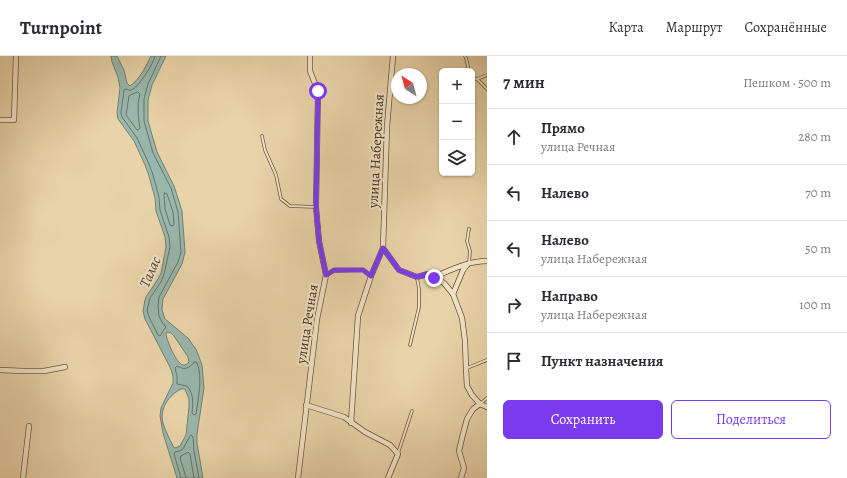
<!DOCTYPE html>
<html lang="ru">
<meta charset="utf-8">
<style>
body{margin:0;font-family:Alegreya,serif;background:#f2f2f3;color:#2b2b33}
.controls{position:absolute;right:12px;top:12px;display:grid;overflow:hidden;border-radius:6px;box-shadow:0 1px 3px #0004}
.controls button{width:36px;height:36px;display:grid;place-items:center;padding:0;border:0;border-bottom:1px solid #e1e1e2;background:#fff;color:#2b2b33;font:20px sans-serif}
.compass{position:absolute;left:391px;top:12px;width:36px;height:36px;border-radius:50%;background:#fff;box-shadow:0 1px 3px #0004;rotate:324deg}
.stop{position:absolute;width:12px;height:12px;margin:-9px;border:3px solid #7c3aed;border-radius:50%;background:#fff}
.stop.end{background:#7c3aed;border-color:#fff;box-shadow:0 1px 4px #0008}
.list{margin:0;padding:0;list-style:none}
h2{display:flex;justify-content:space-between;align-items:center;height:52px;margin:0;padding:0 16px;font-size:17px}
h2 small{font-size:13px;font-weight:400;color:#7c7c81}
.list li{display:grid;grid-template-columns:26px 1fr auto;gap:12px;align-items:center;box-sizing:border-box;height:56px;padding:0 16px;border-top:1px solid #e1e1e2}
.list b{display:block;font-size:15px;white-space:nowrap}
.list p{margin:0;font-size:13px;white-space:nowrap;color:#7c7c81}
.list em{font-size:13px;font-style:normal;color:#7c7c81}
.actions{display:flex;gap:8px;padding:12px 16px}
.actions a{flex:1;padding:9px 0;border:1px solid #7c3aed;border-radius:6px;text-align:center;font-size:14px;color:#7c3aed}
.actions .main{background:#7c3aed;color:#fff}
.icon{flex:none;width:22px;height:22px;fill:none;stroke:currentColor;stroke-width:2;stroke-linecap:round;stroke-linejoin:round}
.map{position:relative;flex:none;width:487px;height:422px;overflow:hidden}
header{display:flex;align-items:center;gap:24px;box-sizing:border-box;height:56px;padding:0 20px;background:#fff;border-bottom:1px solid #e1e1e2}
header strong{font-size:19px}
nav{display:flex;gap:22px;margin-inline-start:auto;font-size:14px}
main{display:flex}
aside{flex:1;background:#fff}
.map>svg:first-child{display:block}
</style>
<header>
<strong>Turnpoint</strong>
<nav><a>Карта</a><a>Маршрут</a><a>Сохранённые</a></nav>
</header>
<main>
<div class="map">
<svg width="487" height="422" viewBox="0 0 487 422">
<rect width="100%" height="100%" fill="#e9d3a9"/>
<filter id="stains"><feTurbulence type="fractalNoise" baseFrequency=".005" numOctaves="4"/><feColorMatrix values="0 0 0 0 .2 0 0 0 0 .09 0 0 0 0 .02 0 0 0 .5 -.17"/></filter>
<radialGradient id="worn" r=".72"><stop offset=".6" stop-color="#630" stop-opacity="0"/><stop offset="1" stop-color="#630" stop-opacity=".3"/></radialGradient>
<path fill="#98b7ad" stroke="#758171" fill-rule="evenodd" d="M111,0H117L124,14L127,27L130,30C140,23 146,10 151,0H166L152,29L148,44V65L157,96L174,130L182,155L185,196L182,208L163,243L162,254L165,263L182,277L189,283L192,288L196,293L202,309L204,332L197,378V387L203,422H177L163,377L160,360L161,352L173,327V320L170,311L145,263L143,255L145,244L146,241L158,223L161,217L166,191L165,181L156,155L155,142L149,120L145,109L134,85L118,63L117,57L120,32L118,21L112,6ZM167,276L171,277L174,280L188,301L189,306C187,308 186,309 183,309C176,307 167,285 166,278ZM181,333H185L189,343V351L186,379L180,390L175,392L173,390C170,383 165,375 163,367C159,353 169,339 181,333Z"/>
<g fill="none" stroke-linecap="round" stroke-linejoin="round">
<g stroke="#6c7362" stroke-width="1">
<path d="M155,0C154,7 139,30 133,33C130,35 129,34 126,33L124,34L121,57L122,61L137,82L149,108L153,119L159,141L160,154L169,181L170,191L164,218L161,226L150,242L147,254L149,261L158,279L160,280L161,279L163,275L166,271L162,266L159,260L158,250L159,241L178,206L181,196L178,156L171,132L153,97L144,65V43L148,28L161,0"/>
<path d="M138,36L140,38C137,48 138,62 140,72L138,74H137L126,59L129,40Z"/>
<path d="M165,137L167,138L173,156L174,168L173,170L170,169L165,153L164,139Z"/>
<path d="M195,306L197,307C203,322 198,343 196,358L194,359L192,357C193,347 194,338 187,330L177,328V320L175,312L177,310C186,315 188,312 195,306Z"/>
<path d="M181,422L174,398L175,396L180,395L183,393L190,380L191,379L193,381L194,395L199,422"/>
<path d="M186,422L185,418L180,402L181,400L188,396L190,398L194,422"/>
</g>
<g stroke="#6b583b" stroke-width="3.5">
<g id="service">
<path d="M465,0L466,2L469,15"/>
<path d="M472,22L477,23L487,19"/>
<path d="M477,23L487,33"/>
<path d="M262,80L265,94L276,119L281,143L290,150L316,151"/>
<path d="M469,173L467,185L470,195L469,207"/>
<path d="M327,219L334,215L363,214L370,219"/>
<path d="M410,289L419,251V233L417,222"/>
<path d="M467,312L487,304"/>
<path d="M481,347L487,342"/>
<path d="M398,397L412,355"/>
</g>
</g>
<g stroke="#6b583b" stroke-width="6">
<g id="minor">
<path d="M0,64H14L16,0"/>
<path d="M383,192L399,214L417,221L428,218L444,227L453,238L462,262L465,285L466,313L467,330L472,339L480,348L487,351"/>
<path d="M434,221C451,214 468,205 487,205"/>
<path d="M453,238L463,214L467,209"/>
<path d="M0,314L24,315H44L65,311"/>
<path d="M306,349L344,361L365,376L390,389L398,398L388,422"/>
<path d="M351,367L358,260L371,220L383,192L387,70L393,0"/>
<path d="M23,422L29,370"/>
<path d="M298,422L317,263L326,219L319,185L316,151L318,35L310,15V0"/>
<path d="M461,422L464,412L459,395L462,382L467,363L473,353L480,348"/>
</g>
</g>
<use href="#service" stroke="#f1e2c7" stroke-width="2"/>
<use href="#minor" stroke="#f1e2c7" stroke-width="4.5"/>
</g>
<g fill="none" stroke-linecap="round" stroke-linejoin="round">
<path stroke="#7c3aed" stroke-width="5" d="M318,35L316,151L319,185L326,219L334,214H363L371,220L383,192L399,214L417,221L428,218L434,222"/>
</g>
<g text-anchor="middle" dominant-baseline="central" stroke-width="4" stroke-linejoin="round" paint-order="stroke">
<g font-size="14" fill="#412f16" stroke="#f1e2c7">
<text transform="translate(376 95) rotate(-87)">улица Набережная</text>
<text transform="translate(307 268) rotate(-81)">улица Речная</text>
</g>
<g font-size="15" font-style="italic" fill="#524a34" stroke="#f1e2c7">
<text transform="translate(150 216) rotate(-66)">Талас</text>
</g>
</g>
<rect width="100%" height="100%" filter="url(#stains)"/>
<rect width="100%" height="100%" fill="url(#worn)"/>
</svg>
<div class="controls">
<button>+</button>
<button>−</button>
<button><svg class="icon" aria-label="layers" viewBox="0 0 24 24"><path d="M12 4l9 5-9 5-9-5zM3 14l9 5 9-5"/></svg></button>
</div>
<svg class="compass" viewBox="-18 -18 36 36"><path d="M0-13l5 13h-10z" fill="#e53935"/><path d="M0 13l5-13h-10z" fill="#7c7c81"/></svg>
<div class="stop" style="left:318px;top:35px"></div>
<div class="stop end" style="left:434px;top:222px"></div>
</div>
<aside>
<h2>7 мин<small>Пешком · 500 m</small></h2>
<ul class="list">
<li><svg class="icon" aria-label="ahead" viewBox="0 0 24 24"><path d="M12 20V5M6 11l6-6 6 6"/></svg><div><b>Прямо</b><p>улица Речная</p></div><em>280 m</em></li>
<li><svg class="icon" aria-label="left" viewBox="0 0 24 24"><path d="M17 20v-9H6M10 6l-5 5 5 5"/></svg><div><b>Налево</b></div><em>70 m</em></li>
<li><svg class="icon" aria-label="left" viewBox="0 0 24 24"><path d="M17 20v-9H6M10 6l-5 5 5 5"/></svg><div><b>Налево</b><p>улица Набережная</p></div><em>50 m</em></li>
<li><svg class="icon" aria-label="right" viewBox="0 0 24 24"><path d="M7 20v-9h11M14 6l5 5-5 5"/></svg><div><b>Направо</b><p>улица Набережная</p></div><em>100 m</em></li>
<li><svg class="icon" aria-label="arrive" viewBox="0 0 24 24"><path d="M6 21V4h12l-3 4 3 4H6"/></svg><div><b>Пункт назначения</b></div></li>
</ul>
<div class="actions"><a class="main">Сохранить</a><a>Поделиться</a></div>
</aside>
</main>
